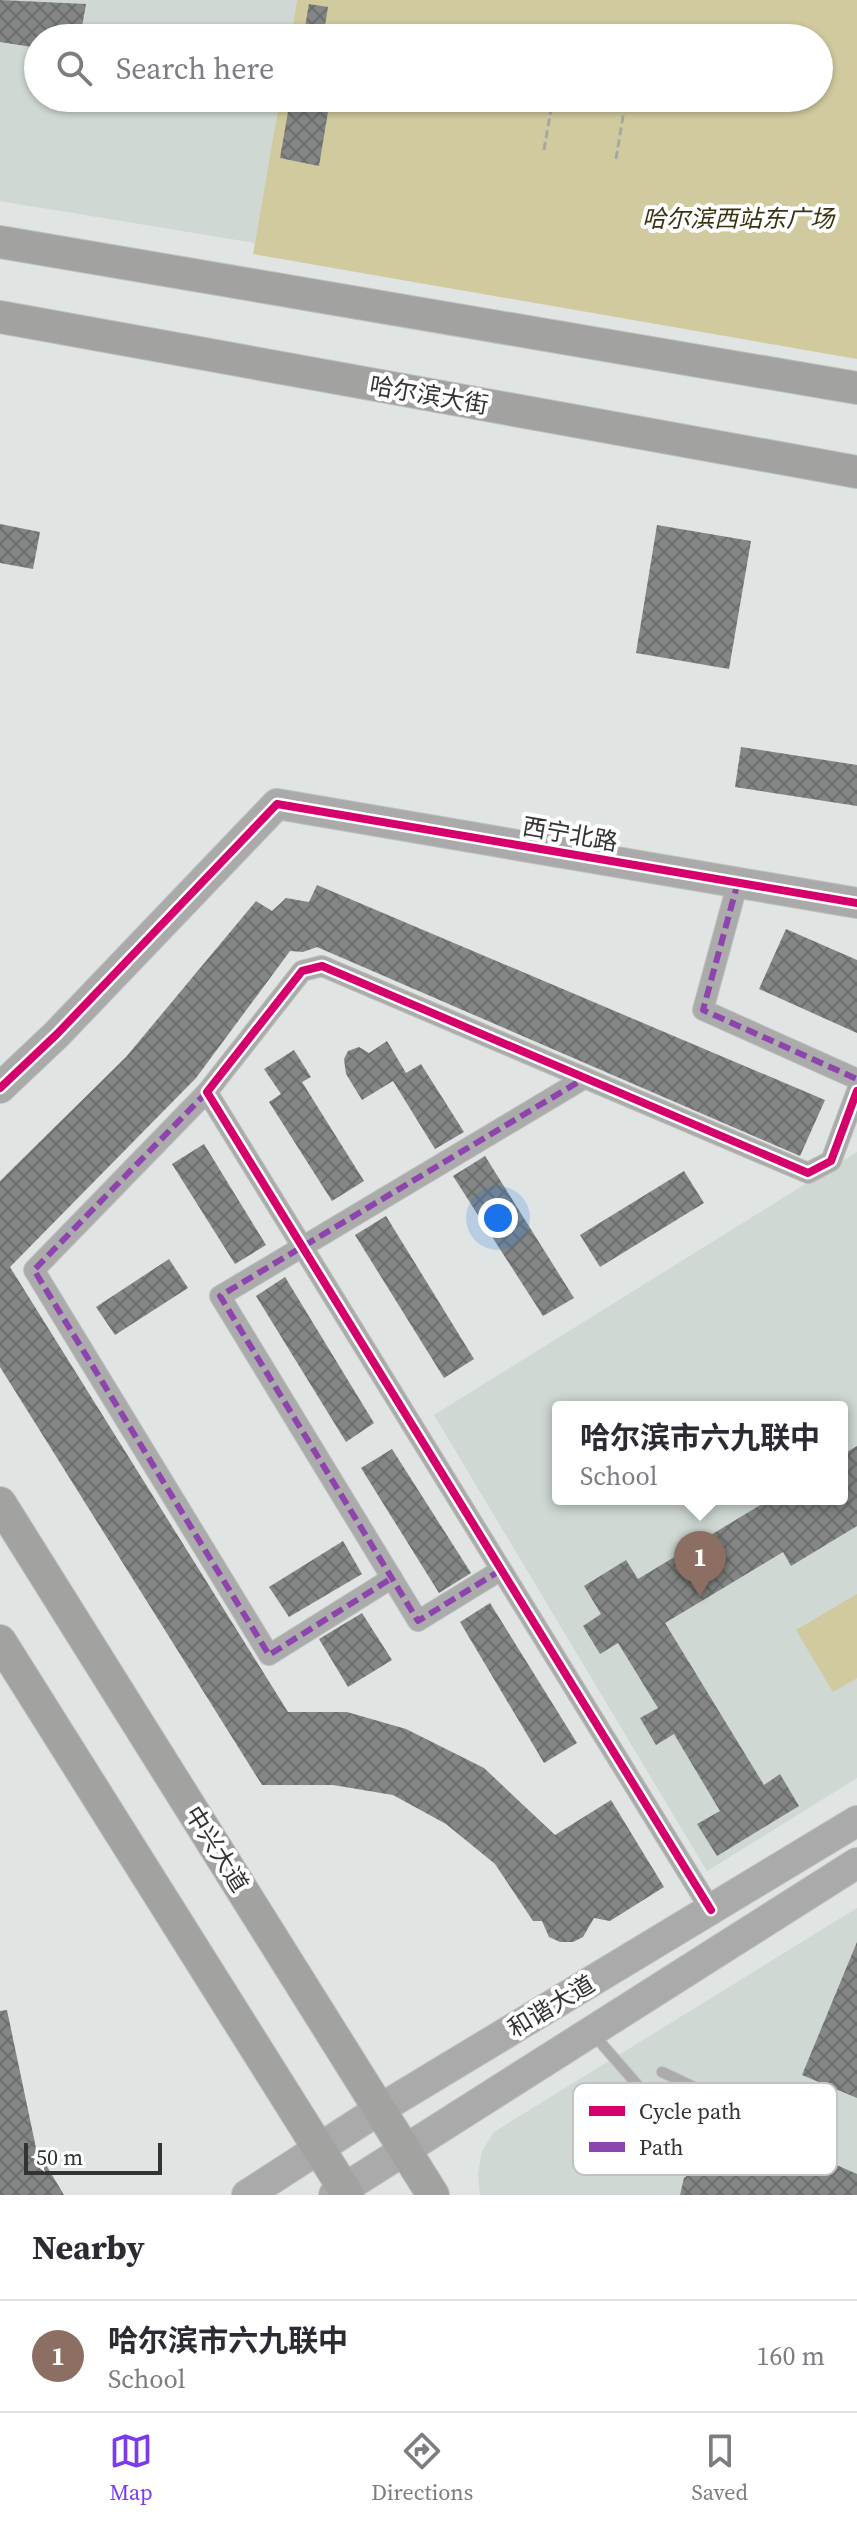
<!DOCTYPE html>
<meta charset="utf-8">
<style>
body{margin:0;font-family:"Source Serif 4","Noto Sans SC",serif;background:#f2f2f3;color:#2b2b33}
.scale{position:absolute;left:24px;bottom:20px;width:138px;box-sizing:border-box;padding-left:8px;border:4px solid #313432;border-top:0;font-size:22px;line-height:28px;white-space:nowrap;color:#313432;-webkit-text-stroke:6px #fff;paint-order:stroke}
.you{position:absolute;left:498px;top:1218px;width:28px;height:28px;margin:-20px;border:6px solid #fff;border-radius:50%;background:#1a73e8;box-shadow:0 0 0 12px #1a73e833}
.badge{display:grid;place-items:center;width:52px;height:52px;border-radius:50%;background:#7c3aed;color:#fff;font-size:26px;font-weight:700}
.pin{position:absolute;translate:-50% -66px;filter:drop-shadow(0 2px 4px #0008)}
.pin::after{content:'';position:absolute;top:42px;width:28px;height:24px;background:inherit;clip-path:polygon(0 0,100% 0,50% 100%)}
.popup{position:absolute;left:552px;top:1401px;width:296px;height:104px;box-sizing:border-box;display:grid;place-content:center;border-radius:8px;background:#fff;filter:drop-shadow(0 2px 6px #0005);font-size:26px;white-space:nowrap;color:#7c7c81}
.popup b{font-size:30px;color:#2b2b33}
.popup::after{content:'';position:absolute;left:50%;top:100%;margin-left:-16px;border:16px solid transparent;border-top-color:#fff}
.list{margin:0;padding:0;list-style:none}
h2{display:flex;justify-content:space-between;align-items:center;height:104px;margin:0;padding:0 32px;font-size:34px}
h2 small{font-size:26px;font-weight:400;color:#7c7c81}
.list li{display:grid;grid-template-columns:52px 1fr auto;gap:24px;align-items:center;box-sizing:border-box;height:112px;padding:0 32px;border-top:2px solid #e1e1e2}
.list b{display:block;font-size:30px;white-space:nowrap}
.list p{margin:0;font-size:26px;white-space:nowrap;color:#7c7c81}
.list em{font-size:26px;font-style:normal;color:#7c7c81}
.icon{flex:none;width:44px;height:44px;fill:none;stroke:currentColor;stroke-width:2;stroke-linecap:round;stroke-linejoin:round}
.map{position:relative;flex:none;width:857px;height:2195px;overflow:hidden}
.search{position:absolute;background:#fff;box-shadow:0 2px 6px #0004;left:24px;right:24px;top:24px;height:88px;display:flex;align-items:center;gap:20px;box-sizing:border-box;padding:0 28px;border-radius:44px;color:#7c7c81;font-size:30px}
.sheet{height:216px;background:#fff}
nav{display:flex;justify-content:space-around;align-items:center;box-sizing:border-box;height:112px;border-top:2px solid #e1e1e2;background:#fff;font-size:22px;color:#7c7c81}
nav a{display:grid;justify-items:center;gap:4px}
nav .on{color:#7c3aed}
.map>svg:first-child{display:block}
</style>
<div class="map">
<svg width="857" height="2195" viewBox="0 0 857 2195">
<defs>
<pattern id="building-cross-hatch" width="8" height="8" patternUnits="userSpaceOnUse" patternTransform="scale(2)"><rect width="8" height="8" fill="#838685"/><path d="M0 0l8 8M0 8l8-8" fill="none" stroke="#6c6e6d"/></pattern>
</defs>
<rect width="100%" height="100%" fill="#e0e4e2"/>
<g fill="#cfd8d2" fill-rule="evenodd">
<path d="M0,0H297L291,38H38V98H280L255,243L0,201Z"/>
<path d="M857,1152V1778L707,1871L434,1415ZM558,1407H842V1499H558Z"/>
<path d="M857,1908V2195H480L478,2174L482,2151L494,2132Z"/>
</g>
<g fill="#d0ca9e">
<path d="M297,0H857V359L253,254L280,98H819V38H291Z"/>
<path d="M857,1594V1678L833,1692L796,1630Z"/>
</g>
<g fill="url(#building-cross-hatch)">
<path d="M0,0L86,4L80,38H38V48L0,42Z"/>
<path d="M309,4L328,7L323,38H303Z"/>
<path d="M289,106L328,112L319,166L280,158Z"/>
<path d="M0,524L40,532L33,569L0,563Z"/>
<path d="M657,525L751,541L729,669L636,653Z"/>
<path d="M741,747L857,765V806L735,787Z"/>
<path d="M317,885L825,1100L800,1156L317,947L303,952L290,951L196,1078L10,1267L288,1712H347L406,1729L484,1768L555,1835L611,1800L664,1887L610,1921L594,1918L583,1937L573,1942H560L549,1937L542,1921H533L495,1864L446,1824L393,1795L333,1785H262L0,1367V1181L126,1057L256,901L272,911L286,898L309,902Z"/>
<path d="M786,929L857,960V1033L759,989Z"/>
<path d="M387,1041L406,1073L421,1064L464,1132L435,1149L393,1081L362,1100L346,1074L344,1059L348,1051L359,1047L369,1053Z"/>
<path d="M294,1050L311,1077L302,1082L364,1181L332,1201L269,1102L281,1094L264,1069Z"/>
<path d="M204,1144L266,1245L235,1264L172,1164Z"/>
<path d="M485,1156L574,1298L543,1316L453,1176Z"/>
<path d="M684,1171L704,1203L600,1267L580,1235Z"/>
<path d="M386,1216L474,1359L444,1378L355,1235Z"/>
<path d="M169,1259L188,1288L115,1335L96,1307Z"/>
<path d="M285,1277L374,1423L346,1442L256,1296Z"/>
<path d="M857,1446V1526L791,1566L783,1552L665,1623L764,1785L780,1774L799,1806L717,1856L697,1824L720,1811L674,1734L656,1745L640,1718L658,1708L618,1643L600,1654L583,1626L601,1614L584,1586L626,1560L638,1579L762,1504L758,1499H842V1455Z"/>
<path d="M392,1449L471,1573L439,1593L361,1468Z"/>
<path d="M343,1541L362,1574L289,1617L269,1587Z"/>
<path d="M490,1603L577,1743L544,1763L460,1622Z"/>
<path d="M362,1613L392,1660L348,1687L319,1639Z"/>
<path d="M857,1942V2098L802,2075Z"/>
<path d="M7,2010L36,2148L64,2195H0V2011Z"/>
<path d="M768,2135L857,2174V2195H680L684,2178L727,2144Z"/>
</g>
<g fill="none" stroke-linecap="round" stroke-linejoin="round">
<g stroke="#bec0bf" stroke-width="12">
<path id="lane" d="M594,2035L674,2127L693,2132L710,2124L714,2107L700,2090L662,2072"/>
</g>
<g stroke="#bec0bf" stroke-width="22">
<g id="street">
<path d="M738,882L703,1010L857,1079"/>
<path d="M207,1092L34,1270L269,1655L392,1578"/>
<path d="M501,1570L418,1621L220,1296L585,1078"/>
<path d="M711,1910L207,1092L302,971L322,966L808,1173L831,1161L857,1091"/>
</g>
</g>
<g stroke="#bec0bf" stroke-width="32">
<g id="secondary">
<path d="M0,1088L57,1034L277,804L857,903"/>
<path d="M247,2195L380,2109L857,1821"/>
<path d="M334,2195L857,1863"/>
</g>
</g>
<g stroke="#bec0bf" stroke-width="34">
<g id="primary">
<path d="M0,242L857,388"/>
<path d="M0,317L857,472"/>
<path d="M0,1503L433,2195"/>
<path d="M0,1641L348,2195"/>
</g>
</g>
<g stroke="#a6a8a6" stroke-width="3" stroke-dasharray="8 4" stroke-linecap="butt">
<path d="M544,150L553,98"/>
<path d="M616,159L626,98"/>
</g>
<use href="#lane" stroke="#aaabaa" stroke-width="10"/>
<use href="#street" stroke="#aaabaa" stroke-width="20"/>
<use href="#secondary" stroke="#a9aaa9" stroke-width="30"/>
<use href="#primary" stroke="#a2a3a1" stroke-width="32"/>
<g stroke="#8e44ad" stroke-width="6" stroke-dasharray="12 6" stroke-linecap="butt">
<path d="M738,882L703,1010L857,1079"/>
<path d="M207,1092L34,1270L269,1655L392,1578"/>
<path d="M501,1570L418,1621L220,1296L585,1078"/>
</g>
<g stroke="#fff" stroke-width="13">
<g id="cycleway">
<path d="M0,1088L57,1034L277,804L857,903"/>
<path d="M711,1910L207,1092L302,971L322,966L808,1173L831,1161L857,1091"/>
</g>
</g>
<use href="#cycleway" stroke="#d6006c" stroke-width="8"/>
</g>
<g text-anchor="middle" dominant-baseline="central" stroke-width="8" stroke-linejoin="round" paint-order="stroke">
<g font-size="24" font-style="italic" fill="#39320f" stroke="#fff">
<text x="738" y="218">哈尔滨西站东广场</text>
</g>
<g font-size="24" fill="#313432" stroke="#fff">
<text transform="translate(429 395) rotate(10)">哈尔滨大街</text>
<text transform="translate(570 834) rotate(10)">西宁北路</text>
<text transform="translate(217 1849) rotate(58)">中兴大道</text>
<text transform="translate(551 2006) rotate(-31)">和谐大道</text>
</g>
</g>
<rect x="573" y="2083" width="264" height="92" rx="12" fill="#fff" stroke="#c1c2c2" stroke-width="2"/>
<rect x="589" y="2106" width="36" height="10" fill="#d6006c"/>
<rect x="589" y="2142" width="36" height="10" fill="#8e44ad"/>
<g font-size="22" fill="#313432">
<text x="639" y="2119">Cycle path</text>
<text x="639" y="2155">Path</text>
</g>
</svg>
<div class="scale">50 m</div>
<div class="you"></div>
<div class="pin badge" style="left:700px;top:1597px;background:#8d6e63">1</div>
<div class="popup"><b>哈尔滨市六九联中</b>School</div>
<div class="search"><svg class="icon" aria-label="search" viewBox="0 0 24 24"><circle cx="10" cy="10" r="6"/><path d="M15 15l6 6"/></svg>Search here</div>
</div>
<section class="sheet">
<h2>Nearby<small></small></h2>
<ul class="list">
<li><span class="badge" style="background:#8d6e63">1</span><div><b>哈尔滨市六九联中</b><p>School</p></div><em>160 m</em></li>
</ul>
</section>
<nav>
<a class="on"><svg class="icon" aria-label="map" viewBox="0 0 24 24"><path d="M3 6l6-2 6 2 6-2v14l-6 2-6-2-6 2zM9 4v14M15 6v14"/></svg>Map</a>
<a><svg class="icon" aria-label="directions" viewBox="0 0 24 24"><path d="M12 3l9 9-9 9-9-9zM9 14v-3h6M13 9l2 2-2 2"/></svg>Directions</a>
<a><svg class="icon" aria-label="saved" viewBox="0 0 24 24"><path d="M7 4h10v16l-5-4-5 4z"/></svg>Saved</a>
</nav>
